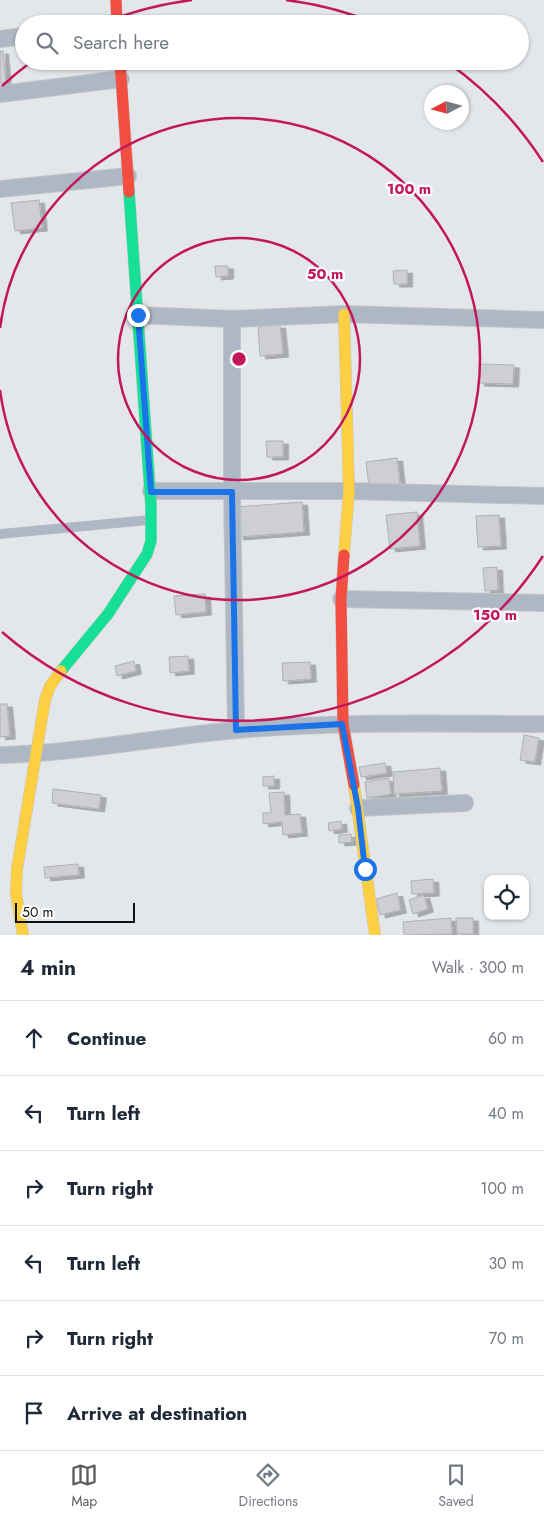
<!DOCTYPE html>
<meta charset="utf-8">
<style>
body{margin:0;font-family:Jost,sans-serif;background:#f6f6f7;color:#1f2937}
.controls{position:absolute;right:15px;bottom:15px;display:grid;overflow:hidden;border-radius:10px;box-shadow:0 1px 4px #0004}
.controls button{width:45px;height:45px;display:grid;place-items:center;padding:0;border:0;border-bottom:1px solid #e0e1e3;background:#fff;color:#1f2937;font:25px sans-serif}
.compass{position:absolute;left:424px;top:85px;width:45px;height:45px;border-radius:50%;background:#fff;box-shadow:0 1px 4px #0004;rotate:264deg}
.scale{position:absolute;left:15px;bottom:12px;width:120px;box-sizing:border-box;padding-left:5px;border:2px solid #0f1113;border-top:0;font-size:14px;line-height:18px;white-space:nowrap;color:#0f1113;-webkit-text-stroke:4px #fff;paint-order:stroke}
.stop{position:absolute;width:15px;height:15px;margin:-11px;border:4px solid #1a73e8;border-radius:50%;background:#fff}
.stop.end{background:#1a73e8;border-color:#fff;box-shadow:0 1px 5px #0008}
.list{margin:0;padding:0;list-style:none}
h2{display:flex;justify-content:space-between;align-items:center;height:65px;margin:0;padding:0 20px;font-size:21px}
h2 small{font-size:16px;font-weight:400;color:#747a83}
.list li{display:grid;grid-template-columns:32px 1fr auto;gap:15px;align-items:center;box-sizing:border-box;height:75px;padding:0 20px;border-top:1px solid #e0e1e3}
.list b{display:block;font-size:19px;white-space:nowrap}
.list em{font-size:16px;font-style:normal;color:#747a83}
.icon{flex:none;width:28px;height:28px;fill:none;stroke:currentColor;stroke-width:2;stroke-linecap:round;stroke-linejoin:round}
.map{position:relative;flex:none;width:544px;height:935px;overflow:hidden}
.search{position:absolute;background:#fff;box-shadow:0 1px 4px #0004;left:15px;right:15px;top:15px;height:55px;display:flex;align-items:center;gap:12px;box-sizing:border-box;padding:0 18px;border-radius:28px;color:#747a83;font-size:19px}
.sheet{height:515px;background:#fff}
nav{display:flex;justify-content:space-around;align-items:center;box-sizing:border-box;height:70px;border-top:1px solid #e0e1e3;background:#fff;font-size:14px;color:#747a83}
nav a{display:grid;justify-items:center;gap:2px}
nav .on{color:#5a5c5e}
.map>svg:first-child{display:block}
</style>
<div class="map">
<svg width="544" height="935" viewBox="0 0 544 935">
<defs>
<filter id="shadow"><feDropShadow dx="5.5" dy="3" stdDeviation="0" flood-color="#0004"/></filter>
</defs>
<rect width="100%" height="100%" fill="#e4e7ea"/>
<g fill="#cdcfd2" stroke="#afb1b4" filter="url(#shadow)">
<path d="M0,51H3L6,83H0Z"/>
<path d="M39,200L42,228L15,231L11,203Z"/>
<path d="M215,266H228V276L216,277Z"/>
<path d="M407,270V284H394L393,271Z"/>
<path d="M280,325L283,354L260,356L258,327Z"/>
<path d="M480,364L514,365L513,384L479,383Z"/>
<path d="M266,441H283V457H267Z"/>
<path d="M397,458L400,484L369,487L366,462Z"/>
<path d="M302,502L304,532L238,537L236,507Z"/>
<path d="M417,512L420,546L390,549L386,515Z"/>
<path d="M499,515L501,546L478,547L476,516Z"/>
<path d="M497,567L498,590L485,591L483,568Z"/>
<path d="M205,594L206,612L176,615L174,596Z"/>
<path d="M188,656L189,671L170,673L169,657Z"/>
<path d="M134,661L136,671L117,676L115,666Z"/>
<path d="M310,662L311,679L283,681L282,663Z"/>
<path d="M0,704H7L10,736L0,737Z"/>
<path d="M524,735L539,738L535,762L520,760Z"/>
<path d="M385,763L387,773L361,777L359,767Z"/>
<path d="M440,768L442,791L394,794L393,772Z"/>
<path d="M274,776V786H263V777Z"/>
<path d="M389,778L391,794L367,798L365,782Z"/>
<path d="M53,789L101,795L99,809L52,803Z"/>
<path d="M284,792L285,815L300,814L302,833L283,835L282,822L263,824V813H271L269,793Z"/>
<path d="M341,821L342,829L329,831L328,823Z"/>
<path d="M351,834L352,842L339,843V835Z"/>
<path d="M78,864L79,875L45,878L44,867Z"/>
<path d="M433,879L434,893L412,894L411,881Z"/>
<path d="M397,893L401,910L380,915L376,899Z"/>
<path d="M424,895L428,909L413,914L409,900Z"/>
<path d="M451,918L452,934L404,935L403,922Z"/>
<path d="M456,918H473V934H457Z"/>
</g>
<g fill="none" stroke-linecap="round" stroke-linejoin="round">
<g stroke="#c3c5c7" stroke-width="10">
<path id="lane" d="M0,534L149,520"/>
</g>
<g stroke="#c3c5c7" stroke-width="18">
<g id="street">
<path d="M0,39L24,36"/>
<path d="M0,94L121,79"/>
<path d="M0,189L128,176"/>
<path d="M138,315L232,319L344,314L544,320"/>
<path d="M232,319V492L236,730"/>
<path d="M151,491H349L544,496"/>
<path d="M341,599L544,603"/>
<path d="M0,755C80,753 158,737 237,730C339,721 442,724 544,724"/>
<path d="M358,808L465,803"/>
</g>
</g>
<g stroke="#c3c5c7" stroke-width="12">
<path id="fast" d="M61,671L108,614L147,554L151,541V505L129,192"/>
</g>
<g stroke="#c3c5c7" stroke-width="12">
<g id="slow">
<path d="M344,314L349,491L344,555"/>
<path d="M354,785L375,935"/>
<path d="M23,935L16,893L17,869L45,700L50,686L61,671"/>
</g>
</g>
<g stroke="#c3c5c7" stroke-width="12">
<g id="jam">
<path d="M116,0L117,24"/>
<path d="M120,61L129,192"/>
<path d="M344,555L341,599L343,724L354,785"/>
</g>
</g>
<use href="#lane" stroke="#aeb7c4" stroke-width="9"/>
<use href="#street" stroke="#aeb7c4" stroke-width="16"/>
<use href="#fast" stroke="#16e098" stroke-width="11"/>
<use href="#slow" stroke="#ffcf43" stroke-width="11"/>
<use href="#jam" stroke="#f24e42" stroke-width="11"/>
</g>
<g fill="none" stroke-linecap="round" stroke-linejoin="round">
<path stroke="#1a73e8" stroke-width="6" d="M138,315L151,492H232L236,730L342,724L358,808L365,869"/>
</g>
<g fill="none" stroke="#c2185b" stroke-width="2.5">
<circle cx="239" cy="359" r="121"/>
<path d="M0 328A241 241 0 1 1 0 390"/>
<path d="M543 556A362 362 0 0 1 2 632M2 86A362 362 0 0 1 31 62M103 23A362 362 0 0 1 192 0M286 0A362 362 0 0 1 375 23M447 62A362 362 0 0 1 543 162"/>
</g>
<circle cx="239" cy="359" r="8" fill="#c2185b" stroke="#fff" stroke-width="2.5"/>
<g font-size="15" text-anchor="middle" font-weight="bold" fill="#c2185b" stroke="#fff" stroke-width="4.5" stroke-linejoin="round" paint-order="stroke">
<text x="409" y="194">100 m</text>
<text x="325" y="279">50 m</text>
<text x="495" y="620">150 m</text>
</g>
</svg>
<div class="controls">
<button><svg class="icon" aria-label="locate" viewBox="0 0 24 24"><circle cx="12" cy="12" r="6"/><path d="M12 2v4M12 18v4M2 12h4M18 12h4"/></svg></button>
</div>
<svg class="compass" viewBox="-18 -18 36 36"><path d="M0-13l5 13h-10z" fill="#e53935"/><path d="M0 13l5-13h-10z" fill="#747a83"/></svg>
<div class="scale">50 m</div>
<div class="stop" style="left:365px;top:869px"></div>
<div class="stop end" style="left:138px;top:315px"></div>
<div class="search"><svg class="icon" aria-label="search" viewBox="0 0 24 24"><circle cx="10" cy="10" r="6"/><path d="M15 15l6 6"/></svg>Search here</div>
</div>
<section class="sheet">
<h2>4 min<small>Walk · 300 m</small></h2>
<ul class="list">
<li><svg class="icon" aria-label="ahead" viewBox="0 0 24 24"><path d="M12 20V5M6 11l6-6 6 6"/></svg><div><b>Continue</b></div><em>60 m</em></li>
<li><svg class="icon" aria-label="left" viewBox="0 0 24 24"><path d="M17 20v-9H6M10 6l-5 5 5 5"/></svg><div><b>Turn left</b></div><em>40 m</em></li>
<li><svg class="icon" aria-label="right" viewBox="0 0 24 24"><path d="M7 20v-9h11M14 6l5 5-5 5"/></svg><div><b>Turn right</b></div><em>100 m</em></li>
<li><svg class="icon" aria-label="left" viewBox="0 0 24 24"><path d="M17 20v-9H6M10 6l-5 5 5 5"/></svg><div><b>Turn left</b></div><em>30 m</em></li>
<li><svg class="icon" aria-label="right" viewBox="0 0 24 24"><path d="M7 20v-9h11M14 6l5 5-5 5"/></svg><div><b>Turn right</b></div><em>70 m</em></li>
<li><svg class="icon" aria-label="arrive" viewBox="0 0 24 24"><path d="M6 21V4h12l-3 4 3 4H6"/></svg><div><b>Arrive at destination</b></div></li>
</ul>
</section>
<nav>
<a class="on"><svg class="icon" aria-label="map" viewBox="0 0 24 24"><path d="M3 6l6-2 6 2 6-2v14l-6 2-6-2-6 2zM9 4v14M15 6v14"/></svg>Map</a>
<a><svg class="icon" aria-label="directions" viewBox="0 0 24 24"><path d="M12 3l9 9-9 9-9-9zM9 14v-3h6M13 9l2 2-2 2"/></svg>Directions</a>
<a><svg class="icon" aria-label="saved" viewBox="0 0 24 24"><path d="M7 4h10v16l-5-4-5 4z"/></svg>Saved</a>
</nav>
